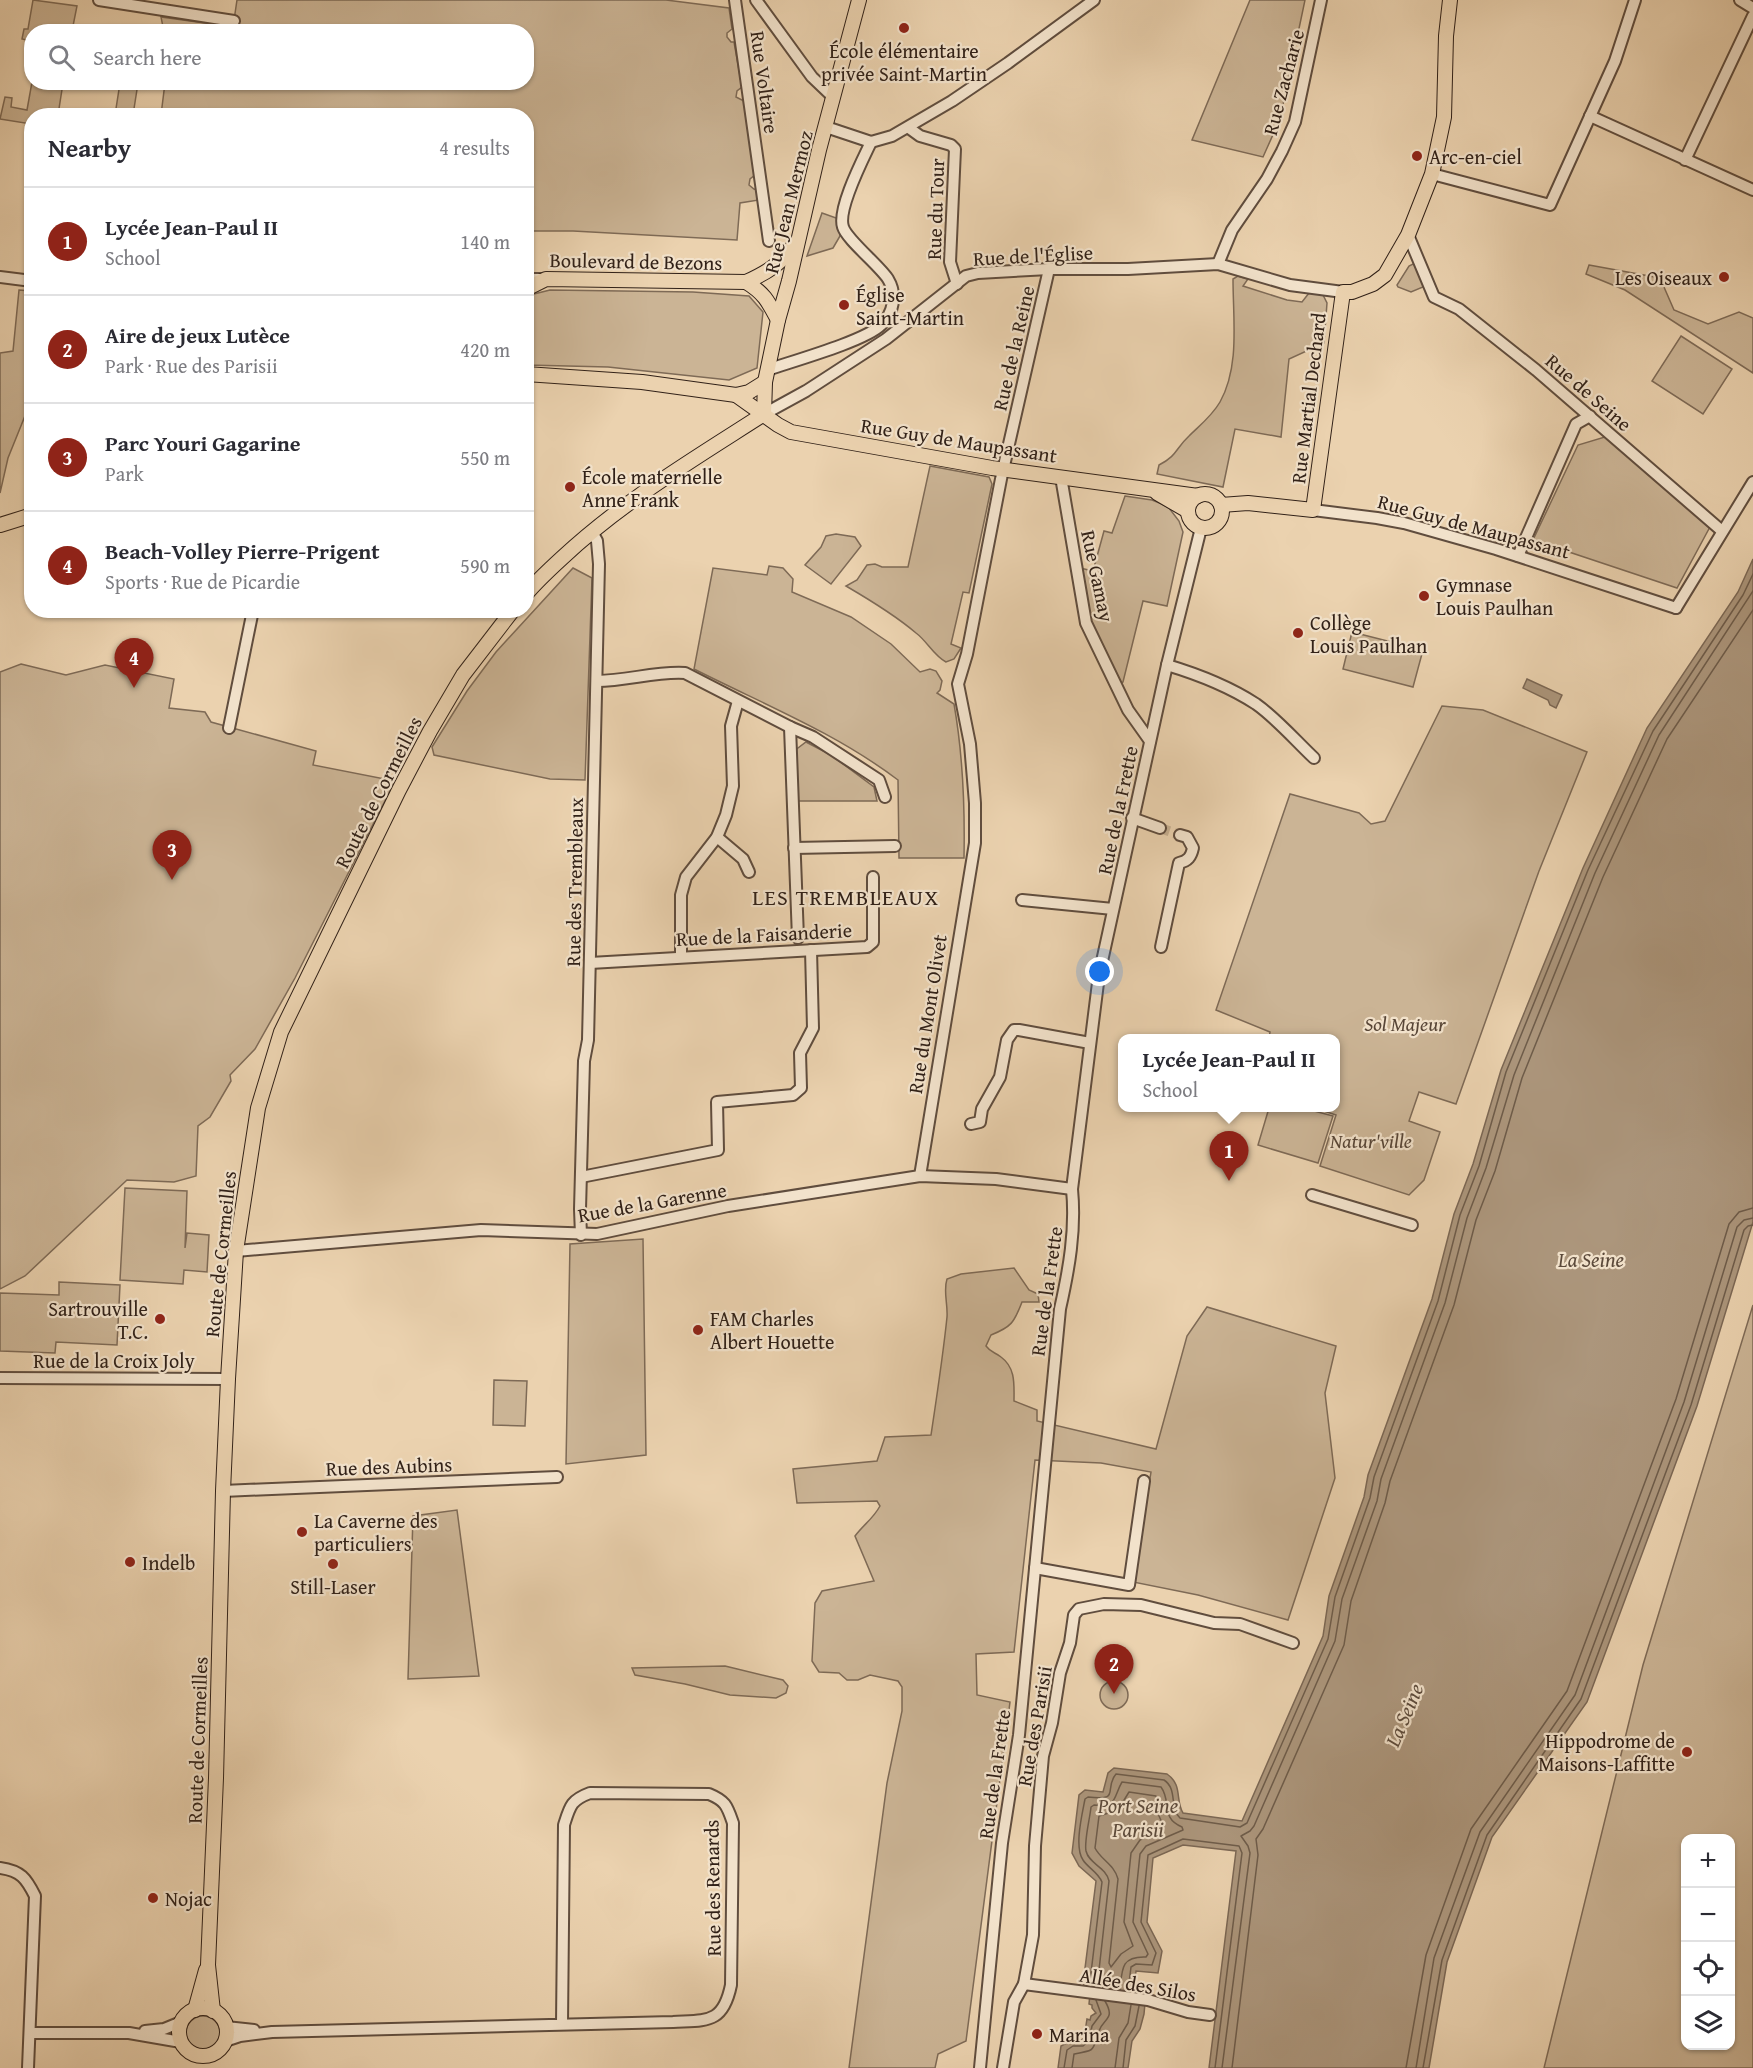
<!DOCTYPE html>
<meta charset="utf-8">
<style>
body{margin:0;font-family:"Gentium Book Plus",serif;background:#f2f2f3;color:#2b2b33}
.controls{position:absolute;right:18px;bottom:18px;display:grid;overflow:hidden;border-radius:12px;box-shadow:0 2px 4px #0004}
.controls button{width:54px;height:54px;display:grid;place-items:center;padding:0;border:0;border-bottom:2px solid #e1e1e2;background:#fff;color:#2b2b33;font:30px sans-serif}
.you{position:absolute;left:1100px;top:972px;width:21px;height:21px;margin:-15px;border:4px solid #fff;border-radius:50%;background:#1a73e8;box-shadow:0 0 0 9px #1a73e833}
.badge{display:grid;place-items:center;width:39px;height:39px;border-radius:50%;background:#8f2418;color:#fff;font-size:20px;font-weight:700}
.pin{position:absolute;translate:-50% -50px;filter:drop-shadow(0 2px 3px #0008)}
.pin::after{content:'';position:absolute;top:32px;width:21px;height:18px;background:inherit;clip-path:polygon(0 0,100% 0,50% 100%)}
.popup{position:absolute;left:1118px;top:1034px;width:222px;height:78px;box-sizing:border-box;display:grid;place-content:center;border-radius:12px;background:#fff;filter:drop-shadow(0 2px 4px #0005);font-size:20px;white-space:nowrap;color:#7c7c81}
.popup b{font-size:22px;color:#2b2b33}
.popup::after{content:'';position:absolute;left:50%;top:100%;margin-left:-12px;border:12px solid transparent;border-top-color:#fff}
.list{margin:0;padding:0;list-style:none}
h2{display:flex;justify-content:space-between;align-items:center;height:78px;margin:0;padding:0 24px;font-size:26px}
h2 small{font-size:20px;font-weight:400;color:#7c7c81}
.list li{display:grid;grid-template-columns:39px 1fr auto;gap:18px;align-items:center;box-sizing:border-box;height:108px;padding:0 24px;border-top:2px solid #e1e1e2}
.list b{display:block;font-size:22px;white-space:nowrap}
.list p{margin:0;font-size:20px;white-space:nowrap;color:#7c7c81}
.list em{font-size:20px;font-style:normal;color:#7c7c81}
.icon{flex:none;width:33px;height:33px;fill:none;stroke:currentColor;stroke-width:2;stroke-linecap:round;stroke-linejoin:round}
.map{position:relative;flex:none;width:1753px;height:2068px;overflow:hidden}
.search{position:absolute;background:#fff;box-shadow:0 2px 4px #0004;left:24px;top:24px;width:510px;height:66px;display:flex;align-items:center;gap:15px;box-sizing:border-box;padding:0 21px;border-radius:24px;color:#7c7c81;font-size:22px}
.panel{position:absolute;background:#fff;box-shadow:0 2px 4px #0004;left:24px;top:108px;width:510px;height:510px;border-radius:24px}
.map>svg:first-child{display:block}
</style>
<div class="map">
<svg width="1753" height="2068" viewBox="0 0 1753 2068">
<rect width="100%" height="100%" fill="#ebd2af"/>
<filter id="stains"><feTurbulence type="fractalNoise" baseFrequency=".00333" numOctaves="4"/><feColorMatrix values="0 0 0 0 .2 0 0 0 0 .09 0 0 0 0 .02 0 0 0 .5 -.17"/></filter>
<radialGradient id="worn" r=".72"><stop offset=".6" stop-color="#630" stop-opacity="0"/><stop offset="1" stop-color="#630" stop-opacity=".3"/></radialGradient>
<g fill="#cbb495" stroke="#7e6a56" stroke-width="1.5" fill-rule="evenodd">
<path d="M33,0L77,6L72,31L32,32L31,41L22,39L24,29H28Z"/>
<path d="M237,0H666L729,8L732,29L727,33V37L731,42H734L742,87L737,91L736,97L744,101L755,175L750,179L749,185L754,189L757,190L759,200L740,203L737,240L573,231H527L526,116L161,115L165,83L526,82V32H164L161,17L233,27Z"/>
<path d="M1250,0H1305L1280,119L1263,157L1192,140Z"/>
<path d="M32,82L63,83L58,115L32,116L31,124L0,119L5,97L12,98L11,107L27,110Z"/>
<path d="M120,83H138L133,115H115Z"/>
<path d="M822,213L839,219L840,236L833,248L807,256Z"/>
<path d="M1417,262L1425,282L1423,287L1411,292L1398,287L1397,285L1409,266Z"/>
<path d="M1589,265L1660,278L1674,310L1708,324L1739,312L1753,318V373L1625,290L1586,274Z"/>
<path d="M1238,276L1248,279L1243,286L1287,300L1302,302L1309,293H1322L1327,303L1324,343L1289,359L1281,437L1235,429L1223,487L1157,474L1159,465C1178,455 1175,449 1189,436C1199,426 1212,416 1220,402C1240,366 1233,320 1233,279Z"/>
<path d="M19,290L31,291V401L8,458L0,493V353L13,351Z"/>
<path d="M550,290L693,292L749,296L763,312L757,368L729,380L608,367L527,365V299L534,294Z"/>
<path d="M1681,336L1732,369L1703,414L1652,381Z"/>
<path d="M1608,436L1711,525L1677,588L1533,540L1578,445Z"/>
<path d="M930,466L989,477L992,484L969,593L963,592L951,644L961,648L954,659L946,662C934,656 927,641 916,633C895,615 870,600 846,586L857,580L867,565L875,564L882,567H908Z"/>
<path d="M1125,496L1152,500L1162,504L1169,508L1179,521L1183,532L1167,606L1143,601L1123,682L1121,683L1091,623L1080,568L1093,571L1104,531L1112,533Z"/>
<path d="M836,534L855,537L861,546L831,584L805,565L821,547L826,536Z"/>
<path d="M769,566L783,568L793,579L792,592L851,617L891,644L920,672L930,669L936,671L942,681L940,690L937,693L954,704C963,755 965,806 964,858H899L898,780C836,733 763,704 694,669L713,568L767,575Z"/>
<path d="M573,568L592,578L585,780L550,779L434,755L432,747L467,691L496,652Z"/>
<path d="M1352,632L1423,650L1413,687L1343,669Z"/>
<path d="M21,664L66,675L105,665L174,679L169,708L205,712L211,722L316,751L313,765L395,781L295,978L255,1049L230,1075L231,1081L210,1117L198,1126L196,1176L174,1182L127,1180L25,1276L0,1289V672Z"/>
<path d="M1442,706L1483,710L1587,752L1539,871L1456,1104L1419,1092L1409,1121L1440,1132L1424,1180L1409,1195L1320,1166L1336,1115L1315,1108H1336V1038H1269L1270,1032L1216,1010L1290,794L1359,813L1371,824L1385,821Z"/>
<path d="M806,742L831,755L874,787L877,801H796L794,751Z"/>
<path d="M1269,1108H1303L1333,1116L1318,1163L1258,1145Z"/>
<path d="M125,1188L187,1191L185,1248L187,1233L209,1235L207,1272L184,1270L183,1284L120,1280Z"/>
<path d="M643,1239L646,1455L566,1464L570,1244Z"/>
<path d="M1014,1268L1029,1290L1038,1294L1039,1302H1022C1014,1323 1011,1327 991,1335L986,1346C991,1353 995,1352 1001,1357C1016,1368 1014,1385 1014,1401L1037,1410V1421L1156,1449L1187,1336L1207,1307L1336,1346L1325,1393L1335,1478L1288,1620L1198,1595L1133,1582L1151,1472L1101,1463L1035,1460L1014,1652L976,1654L977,1695L1010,1702L966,2041L938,2054L935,2068H849L887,1783L902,1711V1687L898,1681L870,1675L858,1680H847L839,1673L819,1672L812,1661L815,1603L822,1591L874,1581L855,1536C863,1525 873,1519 880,1506L877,1501L797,1503L793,1469L877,1461L885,1437L931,1435C937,1395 943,1356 947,1317C948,1304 943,1291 947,1279L961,1274Z"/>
<path d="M59,1282L120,1285L117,1345L56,1342L55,1353L0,1351V1293L59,1295Z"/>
<path d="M1753,1305V2068H1544L1643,1665ZM1686,1838H1730V2046H1686Z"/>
<path d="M494,1380L527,1381L525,1426L493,1425Z"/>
<path d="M457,1510L479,1676L408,1679L413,1516Z"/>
<path d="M725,1666L783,1680L788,1686L786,1693L776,1698L730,1695L685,1684L635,1675L632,1668Z"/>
<circle cx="1114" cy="1695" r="14"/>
<circle cx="203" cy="2033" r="17"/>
</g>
<g fill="#ac967c" stroke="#7b6754" stroke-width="1.5">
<path d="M1753,559V1222L1697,1406L1587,1702L1492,1837L1447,1962L1429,2068H1209L1236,1851L1183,1845L1153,1858L1147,1922L1162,1951L1158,1973L1136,1971L1134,1990L1146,1992L1144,2014L1140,2029L1132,2041L1128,2068H1058L1061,2046L1072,2040H1081L1084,2038L1087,2019L1090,2020L1091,2016L1096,2013L1092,2008V2005L1089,2004L1090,1994L1083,1984L1096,1881L1079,1866L1072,1853L1079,1795L1085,1790L1103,1792L1108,1773L1114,1768L1167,1774C1183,1785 1175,1800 1183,1813L1242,1821L1323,1636L1329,1596L1364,1497L1368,1475L1432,1299L1454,1214L1473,1164L1501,1070L1583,868L1647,728L1738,592Z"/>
<path d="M1527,679L1562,695L1556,708L1550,705L1548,700L1523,688Z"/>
</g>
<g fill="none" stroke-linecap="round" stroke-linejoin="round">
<g stroke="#6e5c4a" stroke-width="1.5">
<path d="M1129,1792L1156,1796L1159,1816L1164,1827L1140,1840L1131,1853L1124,1922L1133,1946L1121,1954L1111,1967L1109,1963L1118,1879C1114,1864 1101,1860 1095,1848L1099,1816L1118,1810Z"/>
<path d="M1092,1986L1090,1981L1102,1882C1098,1872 1088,1868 1083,1860C1074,1847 1082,1815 1085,1799L1088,1797C1122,1801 1103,1790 1116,1774L1164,1780C1178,1789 1169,1808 1180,1818L1240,1827L1247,1823L1328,1639L1335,1597L1370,1498L1374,1477L1438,1301L1460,1215L1479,1166L1506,1072L1588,870L1653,731L1743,595L1753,574"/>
<path d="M1102,1987L1098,1979L1109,1881C1106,1867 1089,1864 1086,1851C1084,1841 1090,1818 1091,1807L1094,1805C1118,1808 1113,1797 1122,1782L1161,1787C1172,1802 1160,1818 1182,1827L1183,1830L1146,1846L1140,1854L1133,1922L1148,1954L1146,1957C1121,1956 1122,1969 1120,1990"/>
<path d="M1128,1991L1131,1967L1136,1964L1152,1965L1156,1953L1141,1922L1148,1855L1183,1839L1239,1846L1242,1853L1215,2068"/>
<path d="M1064,2068L1067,2050L1073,2046H1083L1089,2041L1092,2026L1101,2014L1096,2000"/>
<path d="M1072,2068L1074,2054C1097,2050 1092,2051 1099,2031C1103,2018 1116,2020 1105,2001"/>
<path d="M1115,2068L1119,2038L1128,2023L1131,2005"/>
<path d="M1123,2068L1126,2040L1135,2026L1139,2006"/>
<path d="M1222,2068L1250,1853L1248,1846L1241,1836L1250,1831L1254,1826L1335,1641L1342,1599L1377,1501L1381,1479L1445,1303L1467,1218L1486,1168L1514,1075L1595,873L1659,735L1753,591"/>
<path d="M1232,2068L1258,1855L1256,1839L1263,1829L1344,1645L1351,1601L1385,1503L1390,1481L1454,1305L1476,1220L1495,1171L1522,1078L1603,877L1667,739L1753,610"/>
<path d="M1406,2068L1426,1955L1471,1829L1567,1691L1676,1399L1729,1224L1739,1212L1753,1208"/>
<path d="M1416,2068L1434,1958L1480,1832L1575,1695L1684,1402L1737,1227L1744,1220L1753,1218"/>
<path d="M1423,2068L1442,1960L1487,1835L1581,1699L1691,1405L1744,1230L1748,1226L1753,1225"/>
</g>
<path stroke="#c6af91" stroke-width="10" stroke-dasharray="10 5" stroke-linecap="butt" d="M1160,828L1180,835"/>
<g stroke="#604d3e" stroke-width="14">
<g id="minor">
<path d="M99,0L234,21"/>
<path d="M735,0L769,241"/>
<path d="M756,0L812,77L833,97"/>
<path d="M1740,0L1753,8"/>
<path d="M1590,116L1753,190"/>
<path d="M826,127L871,142L892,136L952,101L1008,63L1094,0"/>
<path d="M909,128L920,136L951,145L955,149L950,262L957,284"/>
<path d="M1685,160L1753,16"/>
<path d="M1432,174L1550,205L1615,61L1635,0"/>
<path d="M1408,235L1434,297L1459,309L1536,370L1722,531"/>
<path d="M1218,264L1232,230L1267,179L1282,151L1295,122L1321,0"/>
<path d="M0,277L32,281"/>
<path d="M526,279H545"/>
<path d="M767,370C793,361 865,341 881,325C894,313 897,294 888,279C879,265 847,240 843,227C837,209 863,159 871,142"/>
<path d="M764,414L806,391L886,339L966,276L978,273L1049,269H1128L1218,264L1290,285L1343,292"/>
<path d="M1061,477L1086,623L1128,710L1150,741"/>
<path d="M1313,510L1377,518L1404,523L1496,549L1676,608"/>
<path d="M1518,556L1576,424L1590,416"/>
<path d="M1676,608L1753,482"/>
<path d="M1167,665C1197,674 1230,687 1256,704C1276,718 1296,741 1314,758"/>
<path d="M597,681C627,681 656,671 685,673L790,727L813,737L879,780L885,797"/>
<path d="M790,727L798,938"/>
<path d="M229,728L253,610"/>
<path d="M1132,818L1160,828"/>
<path d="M717,837L743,859L749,872"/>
<path d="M794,848L895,846"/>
<path d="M1022,900L1113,909"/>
<path d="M1161,947L1179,863C1188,861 1191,857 1193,848L1187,837L1180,835"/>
<path d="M681,956V895L686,877L717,837L726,815L733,786L731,726L738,701"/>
<path d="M590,963L867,947L873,942V877"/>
<path d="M971,1124L980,1122L982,1109L1000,1077L1007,1040L1014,1030H1019L1090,1043"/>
<path d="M920,1176L975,843V803L970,744L958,684L967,654L1001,479L1049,269"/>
<path d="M581,1177L718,1150L717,1102L793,1095L801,1088L800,1053L813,1028L811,950"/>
<path d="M1312,1195L1412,1225"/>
<path d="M581,1235L580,1209L584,1061L588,1040L599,564L597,541L592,532"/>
<path d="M236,1251L481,1230L597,1234L728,1206L920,1176L996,1179L1072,1189"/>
<path d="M0,1378L228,1379"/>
<path d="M223,1491L557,1477"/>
<path d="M1035,1568L1129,1585L1144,1481"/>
<path d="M0,1868C21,1871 26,1878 35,1896L28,2068"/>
<path d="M1024,1984L1148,2000L1188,2012L1210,2015"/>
<path d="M226,2027L254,2030"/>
<path d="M145,2031L164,2029L181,2022"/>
<path d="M30,2033H129L181,2042"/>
<path d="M225,2041L240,2036L272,2032L673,2022C707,2020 723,2024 731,1985L733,1823C727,1806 726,1801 709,1794L590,1793C571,1800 570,1806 564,1825L562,2024"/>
<path d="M980,2068L1002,1843L1019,1735L1060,1309C1069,1269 1076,1230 1072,1189L1099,975L1167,665L1201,528"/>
<path d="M1003,2068L1014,2002L1024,1984L1033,1935L1035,1846L1043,1756L1052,1723L1060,1673L1070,1643L1074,1615L1079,1609L1104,1604L1141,1605L1214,1623L1240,1624L1293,1643"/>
</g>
</g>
<g stroke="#312118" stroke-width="16">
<g id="major">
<path d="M746,282C764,293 768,301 778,320"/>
<path d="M526,289L546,279L746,282C766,273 781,264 794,245"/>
<path d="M526,374L642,382L736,395L749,392L765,382"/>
<path d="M736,395L778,425L791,432L992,468L1198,496"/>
<path d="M764,414L765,382L778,320L789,281L819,150L859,0"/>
<path d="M1157,493L1188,511"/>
<circle cx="1205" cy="511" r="17"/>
<path d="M1221,505L1248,503L1313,510L1343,292H1352L1373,284L1385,275L1408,235L1432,174L1444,117L1446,36L1450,0"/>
<path d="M0,525L32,515"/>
<path d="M526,594C537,581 550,569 562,558C623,501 694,459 764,414"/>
<circle cx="203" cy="2032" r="24"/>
<path d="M195,2010L206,1970"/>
<path d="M213,2011L208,1965L216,1778L223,1491L228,1379L236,1251L258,1108L281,1032L399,790L430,731L463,675L513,610"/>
</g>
</g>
<use href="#minor" stroke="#f2e2cb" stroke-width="10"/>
<use href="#major" stroke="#ebd2af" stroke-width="14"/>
</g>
<g fill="#8f2418" stroke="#f2e2cb" stroke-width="2">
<circle cx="904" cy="28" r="6"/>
<circle cx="1417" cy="156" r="6"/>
<circle cx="1724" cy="277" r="6"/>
<circle cx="844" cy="305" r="6"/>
<circle cx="570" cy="487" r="6"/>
<circle cx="1424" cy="596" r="6"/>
<circle cx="1298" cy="633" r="6"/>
<circle cx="160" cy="1319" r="6"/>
<circle cx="698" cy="1330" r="6"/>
<circle cx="302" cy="1532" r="6"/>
<circle cx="130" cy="1562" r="6"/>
<circle cx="333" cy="1564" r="6"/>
<circle cx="1687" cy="1752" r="6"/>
<circle cx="153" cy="1898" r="6"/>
<circle cx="1037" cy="2034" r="6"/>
</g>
<g text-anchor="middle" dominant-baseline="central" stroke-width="4.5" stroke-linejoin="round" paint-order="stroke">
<g font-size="20" fill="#312118" stroke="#f2e2cb" text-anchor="start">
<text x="904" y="50" text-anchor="middle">École élémentaire<tspan x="904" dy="23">privée Saint-Martin</tspan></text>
<text x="1429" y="156">Arc-en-ciel</text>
<text x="1712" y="277" text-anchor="end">Les Oiseaux</text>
<text x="856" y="294">Église<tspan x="856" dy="23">Saint-Martin</tspan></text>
<text x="582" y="476">École maternelle<tspan x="582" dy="23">Anne Frank</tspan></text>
<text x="1436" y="584">Gymnase<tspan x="1436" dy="23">Louis Paulhan</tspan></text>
<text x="1310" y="622">Collège<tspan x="1310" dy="23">Louis Paulhan</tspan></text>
<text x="148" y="1308" text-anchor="end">Sartrouville<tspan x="148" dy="23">T.C.</tspan></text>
<text x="710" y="1318">FAM Charles<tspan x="710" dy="23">Albert Houette</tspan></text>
<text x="314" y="1520">La Caverne des<tspan x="314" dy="23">particuliers</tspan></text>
<text x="142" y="1562">Indelb</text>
<text x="333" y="1586" text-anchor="middle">Still-Laser</text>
<text x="1675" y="1740" text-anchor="end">Hippodrome de<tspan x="1675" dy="23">Maisons-Laffitte</tspan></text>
<text x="165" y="1898">Nojac</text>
<text x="1049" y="2034">Marina</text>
</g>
<g font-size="20" fill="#312118" stroke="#f2e2cb">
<text transform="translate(765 82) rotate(82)">Rue Voltaire</text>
<text transform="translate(1283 82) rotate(-75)">Rue Zacharie</text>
<text transform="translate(788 202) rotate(-76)">Rue Jean Mermoz</text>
<text transform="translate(935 209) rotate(-88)">Rue du Tour</text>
<text transform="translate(1033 255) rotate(-3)">Rue de l'Église</text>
<text transform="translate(636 261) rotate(1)">Boulevard de Bezons</text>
<text transform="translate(1013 348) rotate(-77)">Rue de la Reine</text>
<text transform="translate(1589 392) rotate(41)">Rue de Seine</text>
<text transform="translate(1308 398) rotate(-83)">Rue Martial Dechard</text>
<text transform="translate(959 440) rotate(9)">Rue Guy de Maupassant</text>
<text transform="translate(1474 526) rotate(15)">Rue Guy de Maupassant</text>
<text transform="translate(1098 576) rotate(78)">Rue Gamay</text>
<text transform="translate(378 792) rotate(-63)">Route de Cormeilles</text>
<text transform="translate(1117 810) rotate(-78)">Rue de la Frette</text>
<text transform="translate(574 882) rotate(-89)">Rue des Trembleaux</text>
<text transform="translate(764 934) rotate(-3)">Rue de la Faisanderie</text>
<text transform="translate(927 1014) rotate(-81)">Rue du Mont Olivet</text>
<text transform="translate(652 1202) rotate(-10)">Rue de la Garenne</text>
<text transform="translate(220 1254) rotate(-84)">Route de Cormeilles</text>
<text transform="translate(1046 1291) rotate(-82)">Rue de la Frette</text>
<text x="114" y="1360">Rue de la Croix Joly</text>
<text transform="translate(389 1466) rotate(-2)">Rue des Aubins</text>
<text transform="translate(1034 1726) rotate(-80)">Rue des Parisii</text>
<text transform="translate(197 1740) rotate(-88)">Route de Cormeilles</text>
<text transform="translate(994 1774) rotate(-82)">Rue de la Frette</text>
<text transform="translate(712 1888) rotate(-91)">Rue des Renards</text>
<text transform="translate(1138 1984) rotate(10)">Allée des Silos</text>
</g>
<g font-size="20" font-style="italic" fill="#584637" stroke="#f2e2cb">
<text x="1405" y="1023">Sol Majeur</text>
<text x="1371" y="1140">Natur'ville</text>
</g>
<g font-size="21" font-style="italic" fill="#5c4a3b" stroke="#f2e2cb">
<text x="1591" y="1259">La Seine</text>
<text transform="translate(1404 1715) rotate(-67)">La Seine</text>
<text x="1138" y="1805">Port Seine<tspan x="1138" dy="24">Parisii</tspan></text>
</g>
<g font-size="22" letter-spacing="1.5" fill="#312118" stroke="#f2e2cb">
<text x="846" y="897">LES TREMBLEAUX</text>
</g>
</g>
<rect width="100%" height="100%" filter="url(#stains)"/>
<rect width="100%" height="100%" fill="url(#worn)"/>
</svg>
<div class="controls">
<button>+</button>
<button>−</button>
<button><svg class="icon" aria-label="locate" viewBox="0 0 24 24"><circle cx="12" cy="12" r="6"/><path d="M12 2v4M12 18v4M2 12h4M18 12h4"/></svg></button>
<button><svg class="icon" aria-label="layers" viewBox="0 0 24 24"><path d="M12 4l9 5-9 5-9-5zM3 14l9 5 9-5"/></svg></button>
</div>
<div class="you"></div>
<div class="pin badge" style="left:1229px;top:1181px">1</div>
<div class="popup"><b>Lycée Jean-Paul II</b>School</div>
<div class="pin badge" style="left:1114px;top:1694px">2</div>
<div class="pin badge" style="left:172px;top:880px">3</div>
<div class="pin badge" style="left:134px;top:688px">4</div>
<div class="search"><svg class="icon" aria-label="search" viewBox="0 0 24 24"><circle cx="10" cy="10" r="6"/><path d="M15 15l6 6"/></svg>Search here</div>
<section class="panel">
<h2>Nearby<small>4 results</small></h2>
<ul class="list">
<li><span class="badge">1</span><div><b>Lycée Jean-Paul II</b><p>School</p></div><em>140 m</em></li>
<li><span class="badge">2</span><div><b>Aire de jeux Lutèce</b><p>Park · Rue des Parisii</p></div><em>420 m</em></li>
<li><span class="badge">3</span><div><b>Parc Youri Gagarine</b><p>Park</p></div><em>550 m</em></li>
<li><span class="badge">4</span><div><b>Beach-Volley Pierre-Prigent</b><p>Sports · Rue de Picardie</p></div><em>590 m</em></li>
</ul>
</section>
</div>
